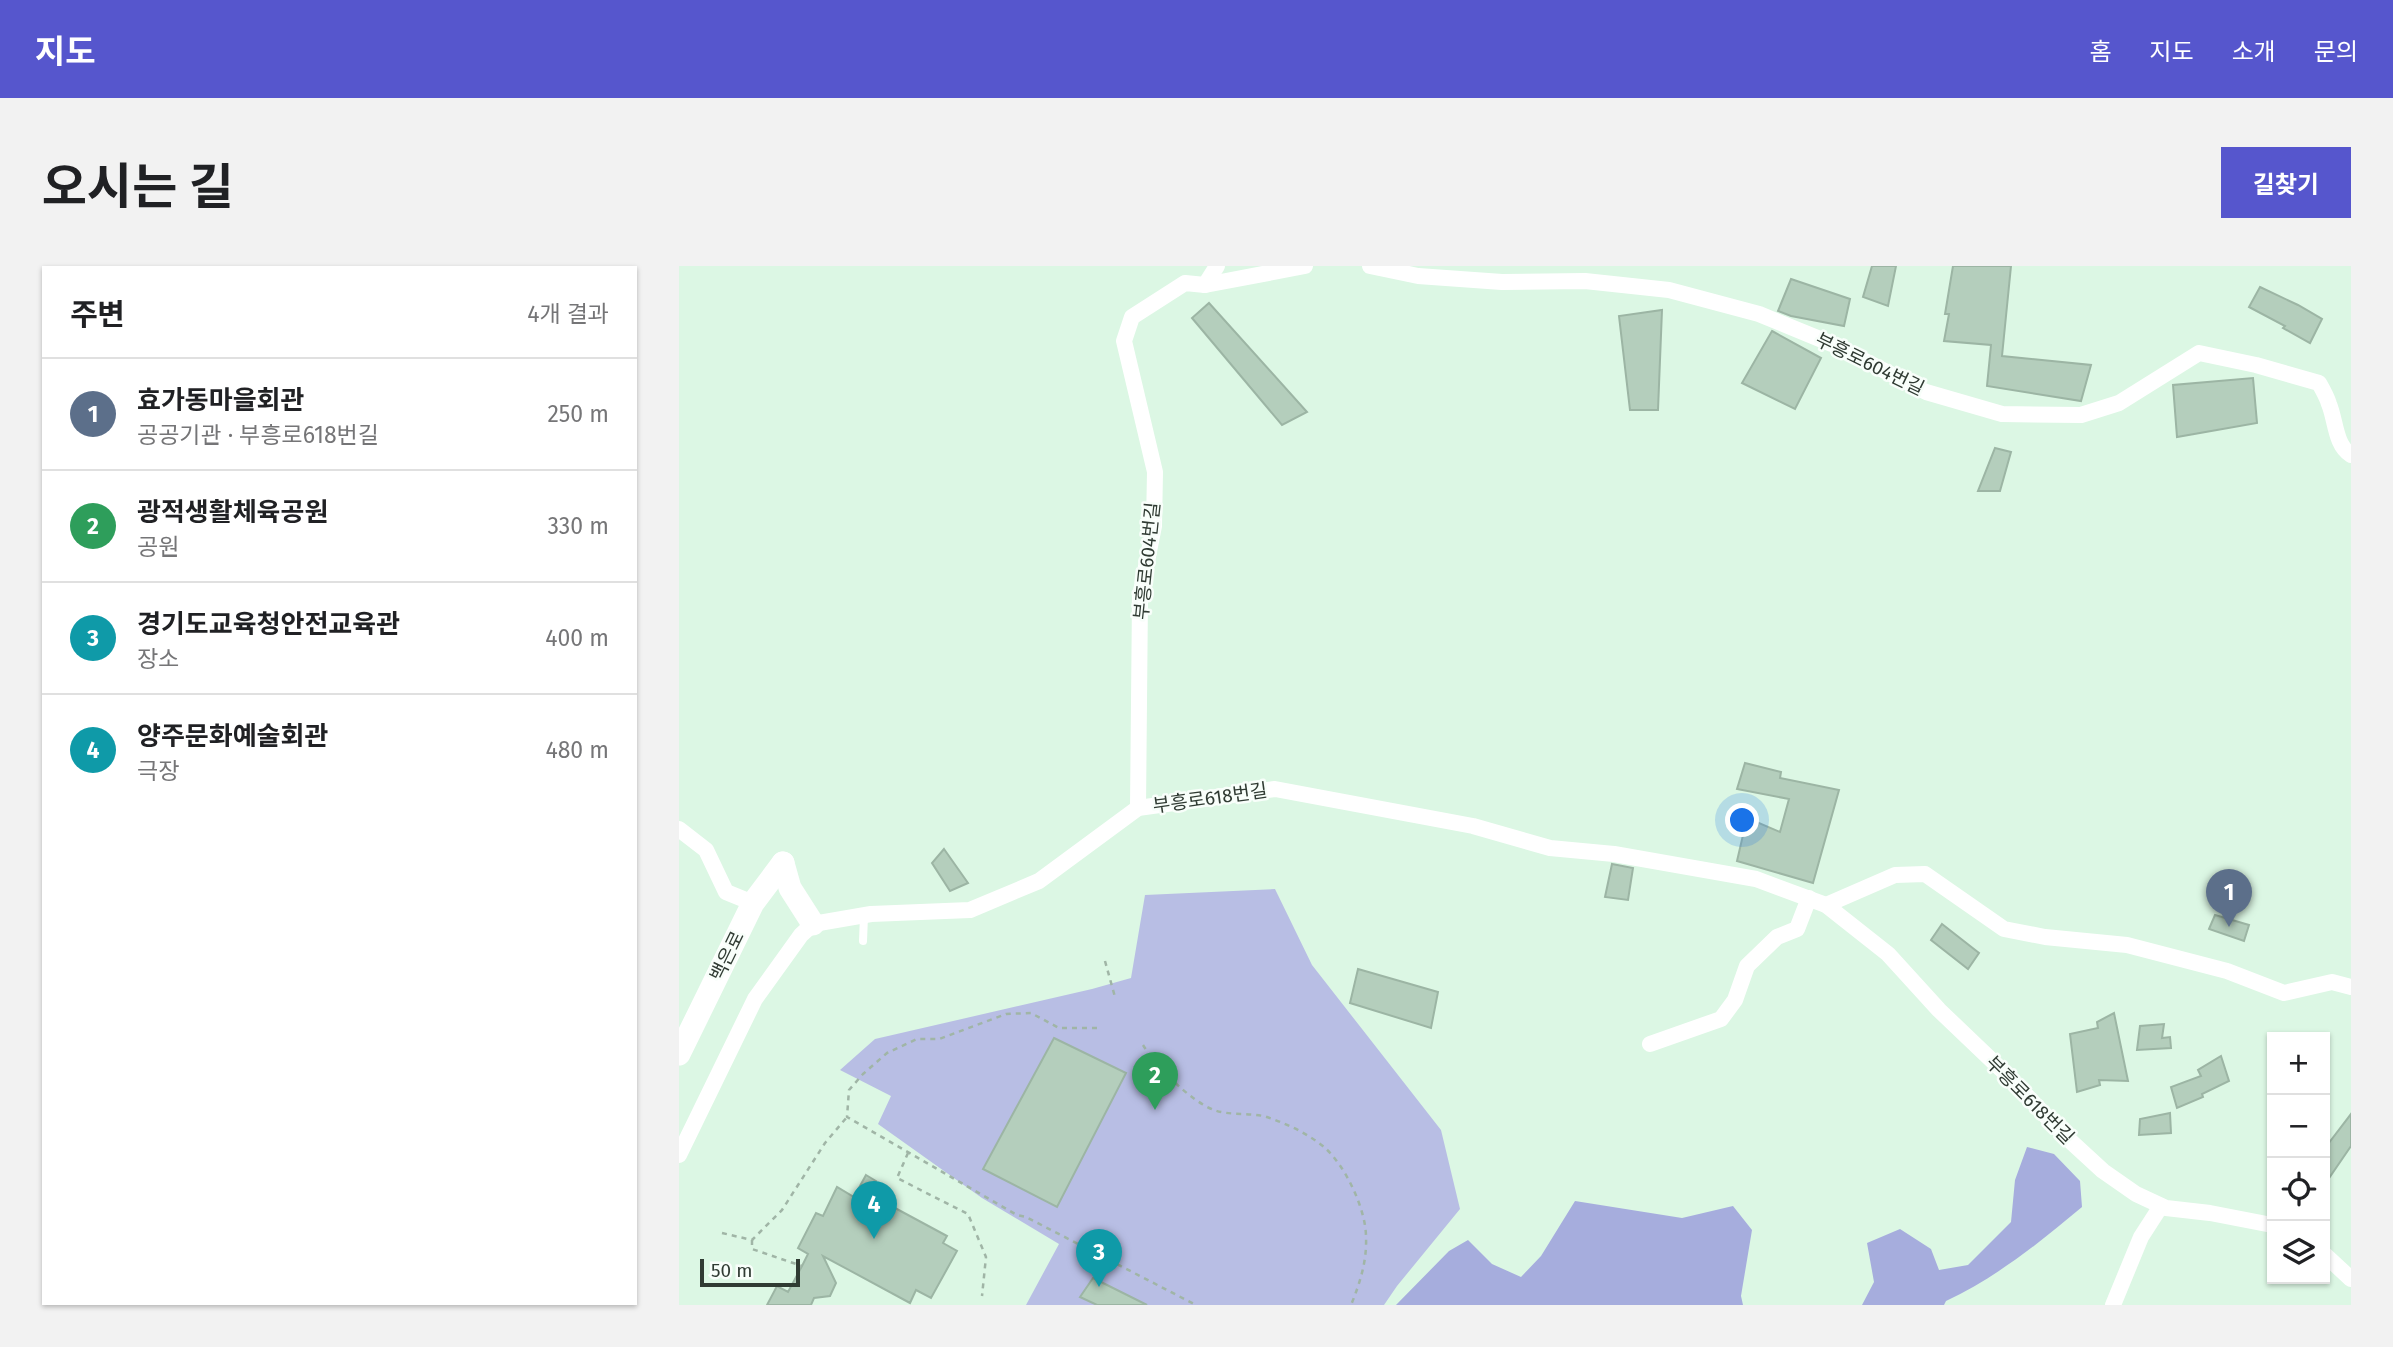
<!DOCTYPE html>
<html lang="ko">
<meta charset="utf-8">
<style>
body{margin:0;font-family:"Fira Sans","Noto Sans KR",sans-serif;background:#f2f2f2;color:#202124}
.controls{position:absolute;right:21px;bottom:21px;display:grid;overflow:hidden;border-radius:0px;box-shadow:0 2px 5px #0004}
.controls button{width:63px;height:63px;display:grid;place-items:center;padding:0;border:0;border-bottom:2px solid #e0e0e0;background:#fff;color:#202124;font:35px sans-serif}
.scale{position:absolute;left:21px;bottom:18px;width:100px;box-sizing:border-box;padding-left:7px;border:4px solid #303b33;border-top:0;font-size:19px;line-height:24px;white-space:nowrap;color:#303b33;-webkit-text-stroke:5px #f8fefa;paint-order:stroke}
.you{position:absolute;left:1064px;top:555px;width:24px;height:24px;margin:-18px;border:5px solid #fff;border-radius:50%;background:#1a73e8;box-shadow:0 0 0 10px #1a73e833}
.badge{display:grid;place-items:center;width:46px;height:46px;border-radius:50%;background:#5656cd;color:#fff;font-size:23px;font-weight:700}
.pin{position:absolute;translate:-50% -58px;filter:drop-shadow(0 2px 4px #0008)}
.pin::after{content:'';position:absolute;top:37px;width:24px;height:21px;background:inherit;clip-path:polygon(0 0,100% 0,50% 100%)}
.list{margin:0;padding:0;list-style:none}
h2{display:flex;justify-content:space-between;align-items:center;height:91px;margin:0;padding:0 28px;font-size:30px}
h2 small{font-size:23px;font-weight:400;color:#757577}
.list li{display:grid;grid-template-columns:46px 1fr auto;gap:21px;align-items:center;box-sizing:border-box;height:112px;padding:0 28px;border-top:2px solid #e0e0e0}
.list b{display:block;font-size:26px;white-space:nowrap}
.list p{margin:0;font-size:23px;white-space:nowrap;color:#757577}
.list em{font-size:23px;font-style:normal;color:#757577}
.icon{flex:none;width:38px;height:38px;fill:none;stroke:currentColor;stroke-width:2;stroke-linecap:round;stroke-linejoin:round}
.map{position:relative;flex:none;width:1672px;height:1039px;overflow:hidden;border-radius:0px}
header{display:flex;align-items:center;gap:42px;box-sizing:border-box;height:98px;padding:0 35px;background:#5656cd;color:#fff}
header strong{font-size:33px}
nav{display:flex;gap:38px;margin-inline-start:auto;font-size:24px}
.intro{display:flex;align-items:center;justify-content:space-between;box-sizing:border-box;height:168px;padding:0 42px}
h1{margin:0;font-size:49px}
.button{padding:18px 32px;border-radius:0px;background:#5656cd;color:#fff;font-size:24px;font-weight:700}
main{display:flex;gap:42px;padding:0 42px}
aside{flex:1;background:#fff;border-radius:0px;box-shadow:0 2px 5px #0004}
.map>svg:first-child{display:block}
</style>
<header>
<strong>지도</strong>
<nav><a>홈</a><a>지도</a><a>소개</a><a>문의</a></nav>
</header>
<div class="intro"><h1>오시는 길</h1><a class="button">길찾기</a></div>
<main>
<aside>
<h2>주변<small>4개 결과</small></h2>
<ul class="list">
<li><span class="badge" style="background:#5c6f8a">1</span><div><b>효가동마을회관</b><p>공공기관 · 부흥로618번길</p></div><em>250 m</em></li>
<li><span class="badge" style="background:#2e9e5b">2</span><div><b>광적생활체육공원</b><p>공원</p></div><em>330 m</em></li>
<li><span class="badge" style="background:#0f9aa8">3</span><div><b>경기도교육청안전교육관</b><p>장소</p></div><em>400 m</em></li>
<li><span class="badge" style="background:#0f9aa8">4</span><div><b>양주문화예술회관</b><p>극장</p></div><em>480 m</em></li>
</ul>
</aside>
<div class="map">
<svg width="1672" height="1039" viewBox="0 0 1672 1039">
<rect width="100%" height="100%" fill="#dcf7e4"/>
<path fill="#b8bee4" d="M596,623L633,699L762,864L781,943L718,1020L705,1039H347L380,978L303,932L199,858L212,830L161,804L196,773L413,723L452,712L466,629Z"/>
<g fill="#a6addd">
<path d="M1348,881L1375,888L1401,915L1403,941C1360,977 1318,1011 1267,1035L1265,1039H1183L1195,1016L1188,977L1221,963L1252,983L1260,1004L1289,999L1332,956L1336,914Z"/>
<path d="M896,935L1003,952L1054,940L1073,964L1062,1030L1064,1039H717L770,985L789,974L813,998L842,1011L862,990Z"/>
</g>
<g fill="#b4cebc" stroke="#9cb5a4" stroke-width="2">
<path d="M1193,0H1217L1209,40L1184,31Z"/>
<path d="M1274,0H1332L1323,90L1412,99L1402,135L1308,120L1312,79L1265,75L1270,48H1266Z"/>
<path d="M1112,13L1171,33L1165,60L1112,50L1099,45Z"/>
<path d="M1581,21L1619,39L1643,53L1631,77L1604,62L1606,60L1570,41Z"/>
<path d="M530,37L628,146L603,159L513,52Z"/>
<path d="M983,44L979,144H951L940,50Z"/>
<path d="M1093,65L1142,92L1116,143L1063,117Z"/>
<path d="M1574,112L1578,157L1498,171L1494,119Z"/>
<path d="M1316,182L1332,186L1321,225H1299Z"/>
<path d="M1066,497L1102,506L1101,512L1160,524L1134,617L1058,595L1068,552L1101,566L1110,533L1058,523Z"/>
<path d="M265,583L289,617L271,625L253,597Z"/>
<path d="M933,598L954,602L949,634L926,631Z"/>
<path d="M1536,649L1570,659L1565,675L1530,663Z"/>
<path d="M1263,658L1300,687L1289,703L1252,674Z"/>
<path d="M679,703L759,726L752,762L671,737Z"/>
<path d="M1435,747L1449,815L1420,814L1421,819L1398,826L1391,768L1419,762L1418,756Z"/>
<path d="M1485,758L1483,772L1491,771L1492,782L1458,784L1461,760Z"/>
<path d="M375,772L447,807L378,941L304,903Z"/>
<path d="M1542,790L1550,815L1523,828L1524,831L1498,842L1492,821L1522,810L1519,804Z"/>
<path d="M1491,847L1492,867L1460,869L1461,853Z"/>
<path d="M1672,848V880L1646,918V882Z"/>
<path d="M187,909L197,915L190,928L268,970L264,977L278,985L252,1032L237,1024L231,1037L144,990L157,1017L151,1030L135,1032L132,1039H88L98,1020L109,1026L123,1000L129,988L119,982L137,947L144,950L158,921L175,931Z"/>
<path d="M414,1012L468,1039H418L401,1031Z"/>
</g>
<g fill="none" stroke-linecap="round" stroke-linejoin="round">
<g stroke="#a0b5a6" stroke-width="2.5" stroke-dasharray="5 5" stroke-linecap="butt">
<path d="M426,695L436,731"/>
<path d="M418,762H380L352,747L327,748L260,773H238L208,787L184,808L170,824L168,851L338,949L347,951L517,1039"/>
<path d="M464,779C477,800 511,835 535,844C551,850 571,846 588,851C608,858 628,867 645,881C666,899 687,943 687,971C688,995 681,1017 672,1039"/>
<path d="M229,887L218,912L289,948L307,991L303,1030"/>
<path d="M43,967L73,974L103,944L146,877L168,851"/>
<path d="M73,974V983L123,1000"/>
</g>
<path stroke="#fff" stroke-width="8" d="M184,675L185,650"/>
<g stroke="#fff" stroke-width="16">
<path d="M691,0L739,10L823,16L906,15L990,24L1080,48L1153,78L1247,126L1323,148L1402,149L1440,137L1520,87L1577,99L1640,117C1644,124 1648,131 1650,138C1657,155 1656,179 1672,189"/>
<path d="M526,19L538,0"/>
<path d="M459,542L461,331L475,260L476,206L445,75L453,51L506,17L526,19L626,0"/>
<path d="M0,563L27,584L47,626L74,637"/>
<path d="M1147,639L1216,609L1246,608L1325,663L1366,671L1448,679L1548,705L1605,727L1653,716L1672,721"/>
<path d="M971,778L1042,753L1056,734L1068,700L1098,671L1118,663L1130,632"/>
<path d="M0,889L76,733L122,669L134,658L192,648L291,644L360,615L459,542L596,523L794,560L871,582L935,588L1077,613L1147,639L1209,688L1260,744L1326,807L1387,871L1424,905L1457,928L1487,942L1531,947L1593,959"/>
<path d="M1646,989L1672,1013"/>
<path d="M1434,1039L1462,971L1482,940"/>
</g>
<g stroke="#fff" stroke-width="23">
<path d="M104,597L111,622L134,658"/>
<path d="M0,788L74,637L104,597"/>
</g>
</g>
<g text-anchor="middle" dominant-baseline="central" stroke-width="5" stroke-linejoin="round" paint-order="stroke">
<g font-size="19" fill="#303b33" stroke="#f8fefa">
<text transform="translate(1191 98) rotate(26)">부흥로604번길</text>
<text transform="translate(468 295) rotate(-84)">부흥로604번길</text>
<text transform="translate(531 532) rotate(-8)">부흥로618번길</text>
<text transform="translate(48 690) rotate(-64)">백은로</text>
<text transform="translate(1351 834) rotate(45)">부흥로618번길</text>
</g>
</g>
</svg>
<div class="controls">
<button>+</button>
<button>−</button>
<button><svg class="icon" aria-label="locate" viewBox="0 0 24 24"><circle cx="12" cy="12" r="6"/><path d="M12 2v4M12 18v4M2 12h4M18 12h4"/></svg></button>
<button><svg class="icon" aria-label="layers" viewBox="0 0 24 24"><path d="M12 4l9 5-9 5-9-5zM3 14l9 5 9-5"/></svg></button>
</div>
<div class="scale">50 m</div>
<div class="you"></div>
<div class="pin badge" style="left:1550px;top:661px;background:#5c6f8a">1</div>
<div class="pin badge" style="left:476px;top:844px;background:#2e9e5b">2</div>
<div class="pin badge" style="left:420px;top:1021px;background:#0f9aa8">3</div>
<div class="pin badge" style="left:195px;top:973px;background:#0f9aa8">4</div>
</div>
</main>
